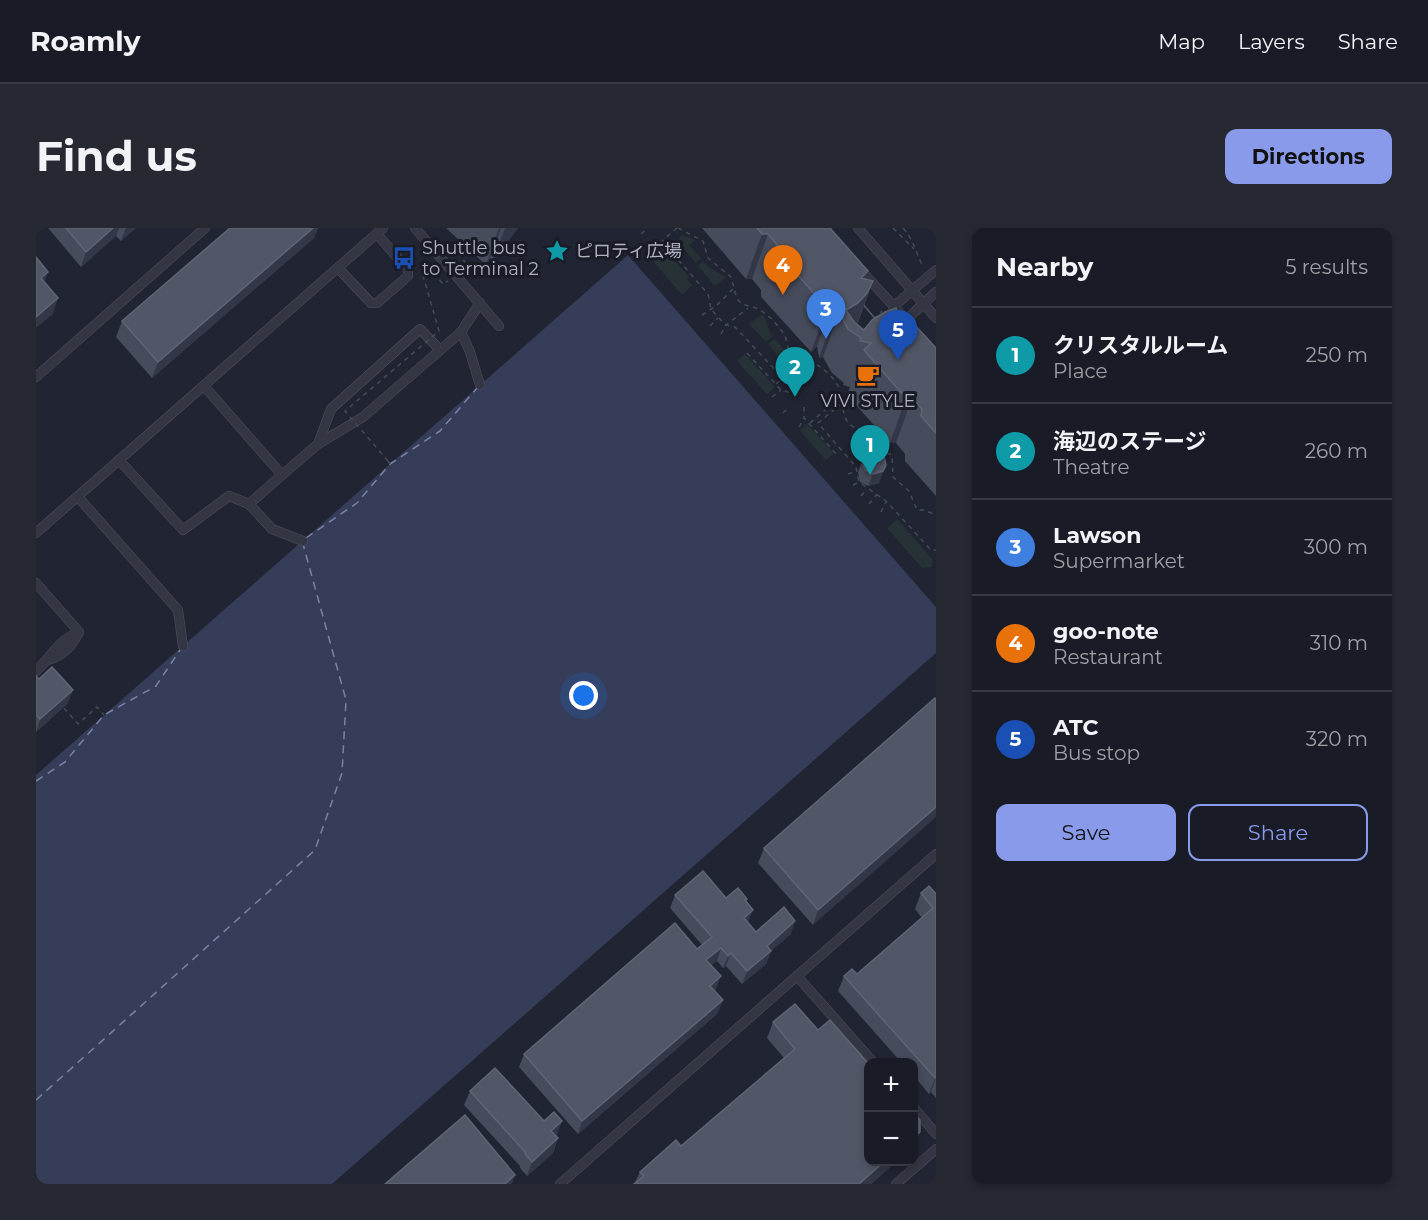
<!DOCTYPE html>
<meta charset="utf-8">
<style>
body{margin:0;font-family:Montserrat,"Noto Sans JP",sans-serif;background:#262832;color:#f1f3f6}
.controls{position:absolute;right:18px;bottom:18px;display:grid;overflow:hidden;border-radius:12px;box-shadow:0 3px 9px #0003}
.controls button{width:54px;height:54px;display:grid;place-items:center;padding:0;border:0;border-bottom:2px solid #373943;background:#191b26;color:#f1f3f6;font:30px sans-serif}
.you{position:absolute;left:548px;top:468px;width:21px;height:21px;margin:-15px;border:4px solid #fff;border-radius:50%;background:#1a73e8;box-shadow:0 0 0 9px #1a73e833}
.badge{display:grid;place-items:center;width:39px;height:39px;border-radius:50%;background:#899aea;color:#fff;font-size:20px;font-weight:700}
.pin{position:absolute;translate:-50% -50px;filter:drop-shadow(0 2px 3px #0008)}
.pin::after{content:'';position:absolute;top:32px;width:21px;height:18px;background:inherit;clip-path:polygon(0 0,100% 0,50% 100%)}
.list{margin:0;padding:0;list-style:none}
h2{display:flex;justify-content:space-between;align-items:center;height:78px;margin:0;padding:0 24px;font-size:26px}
h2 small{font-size:20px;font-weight:400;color:#9fa1a7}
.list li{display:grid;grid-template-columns:39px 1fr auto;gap:18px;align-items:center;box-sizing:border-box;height:96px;padding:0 24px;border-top:2px solid #373943}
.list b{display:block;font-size:22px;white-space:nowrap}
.list p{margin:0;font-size:20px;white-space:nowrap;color:#9fa1a7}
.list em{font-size:20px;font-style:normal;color:#9fa1a7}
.actions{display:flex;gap:12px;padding:18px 24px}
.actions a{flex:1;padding:14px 0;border:2px solid #899aea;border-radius:12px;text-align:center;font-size:21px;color:#899aea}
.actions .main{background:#899aea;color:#111}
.map{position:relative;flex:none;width:900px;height:956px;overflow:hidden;border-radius:12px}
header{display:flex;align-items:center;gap:36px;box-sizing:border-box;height:84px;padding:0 30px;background:#191b26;border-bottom:2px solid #373943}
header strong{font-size:28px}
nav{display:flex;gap:33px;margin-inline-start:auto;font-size:21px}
.intro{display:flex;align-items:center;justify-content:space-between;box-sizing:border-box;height:144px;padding:0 36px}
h1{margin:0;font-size:42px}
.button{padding:15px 27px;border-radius:12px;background:#899aea;color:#111;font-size:21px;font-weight:700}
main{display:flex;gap:36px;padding:0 36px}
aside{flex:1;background:#191b26;border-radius:12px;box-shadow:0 3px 9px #0003}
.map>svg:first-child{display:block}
</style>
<header>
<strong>Roamly</strong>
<nav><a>Map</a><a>Layers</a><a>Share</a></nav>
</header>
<div class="intro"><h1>Find us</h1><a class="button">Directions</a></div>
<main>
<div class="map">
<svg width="900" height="956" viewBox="0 0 900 956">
<rect width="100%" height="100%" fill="#212432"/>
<g fill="#263236">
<path d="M646,7L659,12L653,17L665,30L660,35L641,13Z"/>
<path d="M624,16L653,49L651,51L656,57L646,67L617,33L618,22Z"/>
<path d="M667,33L674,40L690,49L679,58L662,38Z"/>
<path d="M726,86C732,92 731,101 737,108L730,114L713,96Z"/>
<path d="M739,111L749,122L760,128L749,137L732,116Z"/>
<path d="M709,126L739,159L731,166L701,133Z"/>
<path d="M771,196L798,225L790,232L764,203Z"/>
<path d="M861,291L897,332L895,339L886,340L851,300Z"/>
</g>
<path fill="#363d58" d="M592,27L900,379V425L296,956H0V547Z"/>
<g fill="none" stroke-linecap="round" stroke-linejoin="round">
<g stroke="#7983a6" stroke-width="1.5" stroke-dasharray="8 6" stroke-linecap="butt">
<path d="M270,310L321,275L354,236L404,203L441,160"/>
<path d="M0,553L29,534L68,487L120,458L144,422"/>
<path d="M0,872L279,622L306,545L310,472L267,316"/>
</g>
<g stroke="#4e515e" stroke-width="10">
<g id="minor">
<path d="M379,0L463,98"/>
<path d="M822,0L900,90"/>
<path d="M822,39L873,95"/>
<path d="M302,40L335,75H341L372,48V42L341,6"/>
<path d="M857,79L900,42"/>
<path d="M870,92L900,64"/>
<path d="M0,149L169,0"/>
<path d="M444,157L434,124L425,104L444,75"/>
<path d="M168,158L246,247L282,216L327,189L425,104"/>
<path d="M282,216L295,181L384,101L404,122"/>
<path d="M83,232L147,302L193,268L213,276L246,247"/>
<path d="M42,269L142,382L147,418"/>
<path d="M213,276L236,301L267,313"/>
<path d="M0,305L347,0"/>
<path d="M0,355L43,404"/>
<path d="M0,443C18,427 19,414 43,404C36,418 28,427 12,432"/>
<path d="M761,748L837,834"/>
<path d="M878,880L900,906"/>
<path d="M524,956L900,626"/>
<path d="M860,956L900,921"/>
</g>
</g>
<g stroke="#424d53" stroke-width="1.5" stroke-dasharray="4.5 4.5" stroke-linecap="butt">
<path d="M641,0L626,13L672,66L675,81L682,89L690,97L699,99L742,145L746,142"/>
<path d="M642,0L667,13L672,30L695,49L701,71L706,76L723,81L736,91L749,107L752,120C769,131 786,136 799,153C813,171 799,194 823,201C828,211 826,219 837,224"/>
<path d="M857,0L878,21"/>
<path d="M867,0C877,11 880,24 886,37"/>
<path d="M605,6L612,0"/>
<path d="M416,18L429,34"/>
<path d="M392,38L407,56L412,53"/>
<path d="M666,87L680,78L697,61"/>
<path d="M838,91L846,83"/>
<path d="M674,98L682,90"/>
<path d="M685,106L690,97L712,80"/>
<path d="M711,125L745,162L755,165"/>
<path d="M750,138L763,128"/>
<path d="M764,138L772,146"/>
<path d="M740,156L753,145"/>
<path d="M788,167L799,179"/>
<path d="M736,169L745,162"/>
<path d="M806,175L782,195L820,239L823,254L850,273L895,322H900"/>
<path d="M768,179V190L802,228"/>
<path d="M747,185L752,180"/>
<path d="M774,195L796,176"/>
<path d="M763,199L768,190"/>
<path d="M842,224H849L856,227L857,249L873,263L881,282H888L900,287"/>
<path d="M352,233L354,236"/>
<path d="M812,246L819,244"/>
<path d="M817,257L823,254"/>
<path d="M825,268L831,261"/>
<path d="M833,276L841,266"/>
<path d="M845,284L850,274"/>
<path d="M28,480L42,496L61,479L68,487"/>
</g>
<use href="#minor" stroke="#343743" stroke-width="9"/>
<path stroke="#565a6a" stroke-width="1.5" d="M817,65L850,103"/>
<path stroke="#424d53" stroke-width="1.5" stroke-dasharray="4.5 4.5" stroke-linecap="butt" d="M352,233L309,183L403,103L386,44L422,12"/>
</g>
<g fill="#474c5c">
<path d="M12,0H100L85,13L80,8L45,39Z"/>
<path d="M194,0H282L278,10L116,150L80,109L86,93Z"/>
<path d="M410,0H482L457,32L454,30L450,37Z"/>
<path d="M666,0H794L832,43L829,51L837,53L821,97L828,102L862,91L900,120V268L869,233V226L860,215H854L811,167L814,159L807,157L808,155L796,145L787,129L783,130L781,118L775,124L725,69V62L716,51H710Z"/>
<path d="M826,233L843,255L832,258L824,254L822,245Z"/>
<path d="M0,448L32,475L0,504Z"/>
<path d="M900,471L777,697L722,635L728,620Z"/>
<path d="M885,665L900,666V870L895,864L893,866L878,848V834H865L802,763L808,748L821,746L886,690L879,681Z"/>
<path d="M639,667L711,671L710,674L712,695L720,704L755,706L735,723L730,736L706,756L690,738L687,740L681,733L675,737L680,761L678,763L682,785L542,906L483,839L488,826L661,721L666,717L634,680Z"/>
<path d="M737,794L861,933L835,956H598L604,944L645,918L748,830L731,810Z"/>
<path d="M434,863L521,907L520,908L522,910L517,925L491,948L484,940V938L428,877Z"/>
</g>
<g fill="#333747">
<path d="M77,0H83L80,8L45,39L50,24Z"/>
<path d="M90,0H100L85,13Z"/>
<path d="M277,0H282L278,10L116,150L122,134Z"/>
<path d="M463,0H465L454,30L450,37Z"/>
<path d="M469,0H482L457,32Z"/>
<path d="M726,6H732L716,51H710Z"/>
<path d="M832,43L820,76L837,53L820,98L810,82L825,50Z"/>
<path d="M12,44L7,59L5,50Z"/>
<path d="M22,70L17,86L0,100V89Z"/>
<path d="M798,74L781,118L775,124L791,80Z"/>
<path d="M803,84L787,129L783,130L799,85Z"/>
<path d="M870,170H876L860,215H854Z"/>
<path d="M850,237L843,255L832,258L837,246Z"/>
<path d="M37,462L32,475L0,504L4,491Z"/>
<path d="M900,579V589L777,697L782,682Z"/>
<path d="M717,682L712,695L708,690Z"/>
<path d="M759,693L755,706L728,729L735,723L730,736L706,756L711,743L731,718Z"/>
<path d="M685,720L681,733L666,745L670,732Z"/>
<path d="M695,725L690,738L687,740L692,728Z"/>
<path d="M685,748L680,761L669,770L674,758Z"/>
<path d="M687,772L682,785L542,906L546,893Z"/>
<path d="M900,849L895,864L893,866L899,850Z"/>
<path d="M526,893L521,907L510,917L515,903Z"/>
<path d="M884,904L878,919V909Z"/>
<path d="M522,910L517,925L491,948L496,934Z"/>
<path d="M849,933H861L835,956H823Z"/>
<path d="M479,947L476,956H469Z"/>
</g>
<g fill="#525767" stroke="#606575" stroke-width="1.5">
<path d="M30,0H77L50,24Z"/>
<path d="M194,0H277L122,134L86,93Z"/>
<path d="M721,0H794L832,43L825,50L837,53L831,65L822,75L810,82L818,94L828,102L836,92L849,84L860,80L862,91L869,86L900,120V205L885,188L886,181L876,170H870L828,122L835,115L824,113L825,110L812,101L803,84L799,85L798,74L791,80L741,24L742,18L732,6H726Z"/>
<path d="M0,29L12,44L5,50L22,70L0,89Z"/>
<path d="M842,223L848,228L850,237L847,243L837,246L829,242L826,233L831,224Z"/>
<path d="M16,439L37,462L4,491L0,487V448L3,451Z"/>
<path d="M899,470L900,471V579L782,682L728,620Z"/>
<path d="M667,643L690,670L702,660L711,671L709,672L717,682L708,690L720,704L748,679L759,693L731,718L735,723L711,743L695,725L692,728L685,720L670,732L685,748L674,758L687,772L546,893L488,826L639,695L661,721L676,709L639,667Z"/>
<path d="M893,658L900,666V849L899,850L808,748L816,741L821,746L897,680L885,665Z"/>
<path d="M759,776L782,802L794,792L832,835V933H849L823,956H598L608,948L604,944L640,912L645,918L759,821L737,794Z"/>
<path d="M459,840L508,893L518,884L526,893L515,903L522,910L496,934L489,926L490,925L434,863Z"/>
<path d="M878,885L884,892V904L878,909Z"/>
<path d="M429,887L479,947L469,956H349Z"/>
</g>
<defs>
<g id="sight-bare" transform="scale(1.8)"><path d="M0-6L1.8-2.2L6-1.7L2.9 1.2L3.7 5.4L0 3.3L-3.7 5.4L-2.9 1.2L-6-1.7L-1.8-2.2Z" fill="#0f9aa8" stroke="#191c27" stroke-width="2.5" paint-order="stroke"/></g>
<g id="bus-bare" transform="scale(1.8)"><path d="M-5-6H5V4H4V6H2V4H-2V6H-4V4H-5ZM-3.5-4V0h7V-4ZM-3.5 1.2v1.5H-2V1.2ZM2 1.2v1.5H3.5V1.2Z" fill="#1a4fb4" stroke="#191c27" stroke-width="2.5" paint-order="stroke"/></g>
<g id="cafe-bare" transform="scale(1.8)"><path d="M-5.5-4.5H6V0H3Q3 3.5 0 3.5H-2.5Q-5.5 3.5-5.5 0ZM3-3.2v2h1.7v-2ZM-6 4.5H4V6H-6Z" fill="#e8710a" stroke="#191c27" stroke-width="2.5" paint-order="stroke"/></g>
</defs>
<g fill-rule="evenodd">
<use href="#sight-bare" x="521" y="23"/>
<use href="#bus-bare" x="368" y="30"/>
<use href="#cafe-bare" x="832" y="147"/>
</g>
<g text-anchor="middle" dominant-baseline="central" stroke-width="6" stroke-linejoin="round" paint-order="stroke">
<g font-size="18" fill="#aeb1c0" stroke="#191c27" text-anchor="start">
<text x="386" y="20">Shuttle bus<tspan x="386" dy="21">to Terminal 2</tspan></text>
<text x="539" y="23">ピロティ広場</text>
<text x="832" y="173" text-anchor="middle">VIVI STYLE</text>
</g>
</g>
</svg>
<div class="controls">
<button>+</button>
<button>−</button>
</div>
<div class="you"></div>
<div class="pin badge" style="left:834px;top:247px;background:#0f9aa8">1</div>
<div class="pin badge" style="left:759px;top:169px;background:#0f9aa8">2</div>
<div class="pin badge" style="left:790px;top:111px;background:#3f7fe0">3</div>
<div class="pin badge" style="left:747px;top:67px;background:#e8710a">4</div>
<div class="pin badge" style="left:862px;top:132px;background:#1a4fb4">5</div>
</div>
<aside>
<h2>Nearby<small>5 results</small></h2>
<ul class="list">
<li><span class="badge" style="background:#0f9aa8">1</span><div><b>クリスタルルーム</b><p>Place</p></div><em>250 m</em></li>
<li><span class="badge" style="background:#0f9aa8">2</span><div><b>海辺のステージ</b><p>Theatre</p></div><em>260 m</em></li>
<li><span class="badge" style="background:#3f7fe0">3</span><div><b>Lawson</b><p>Supermarket</p></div><em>300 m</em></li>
<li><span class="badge" style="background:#e8710a">4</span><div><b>goo-note</b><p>Restaurant</p></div><em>310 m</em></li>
<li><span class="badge" style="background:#1a4fb4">5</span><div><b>ATC</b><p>Bus stop</p></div><em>320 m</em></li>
</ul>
<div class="actions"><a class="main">Save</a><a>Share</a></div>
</aside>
</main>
